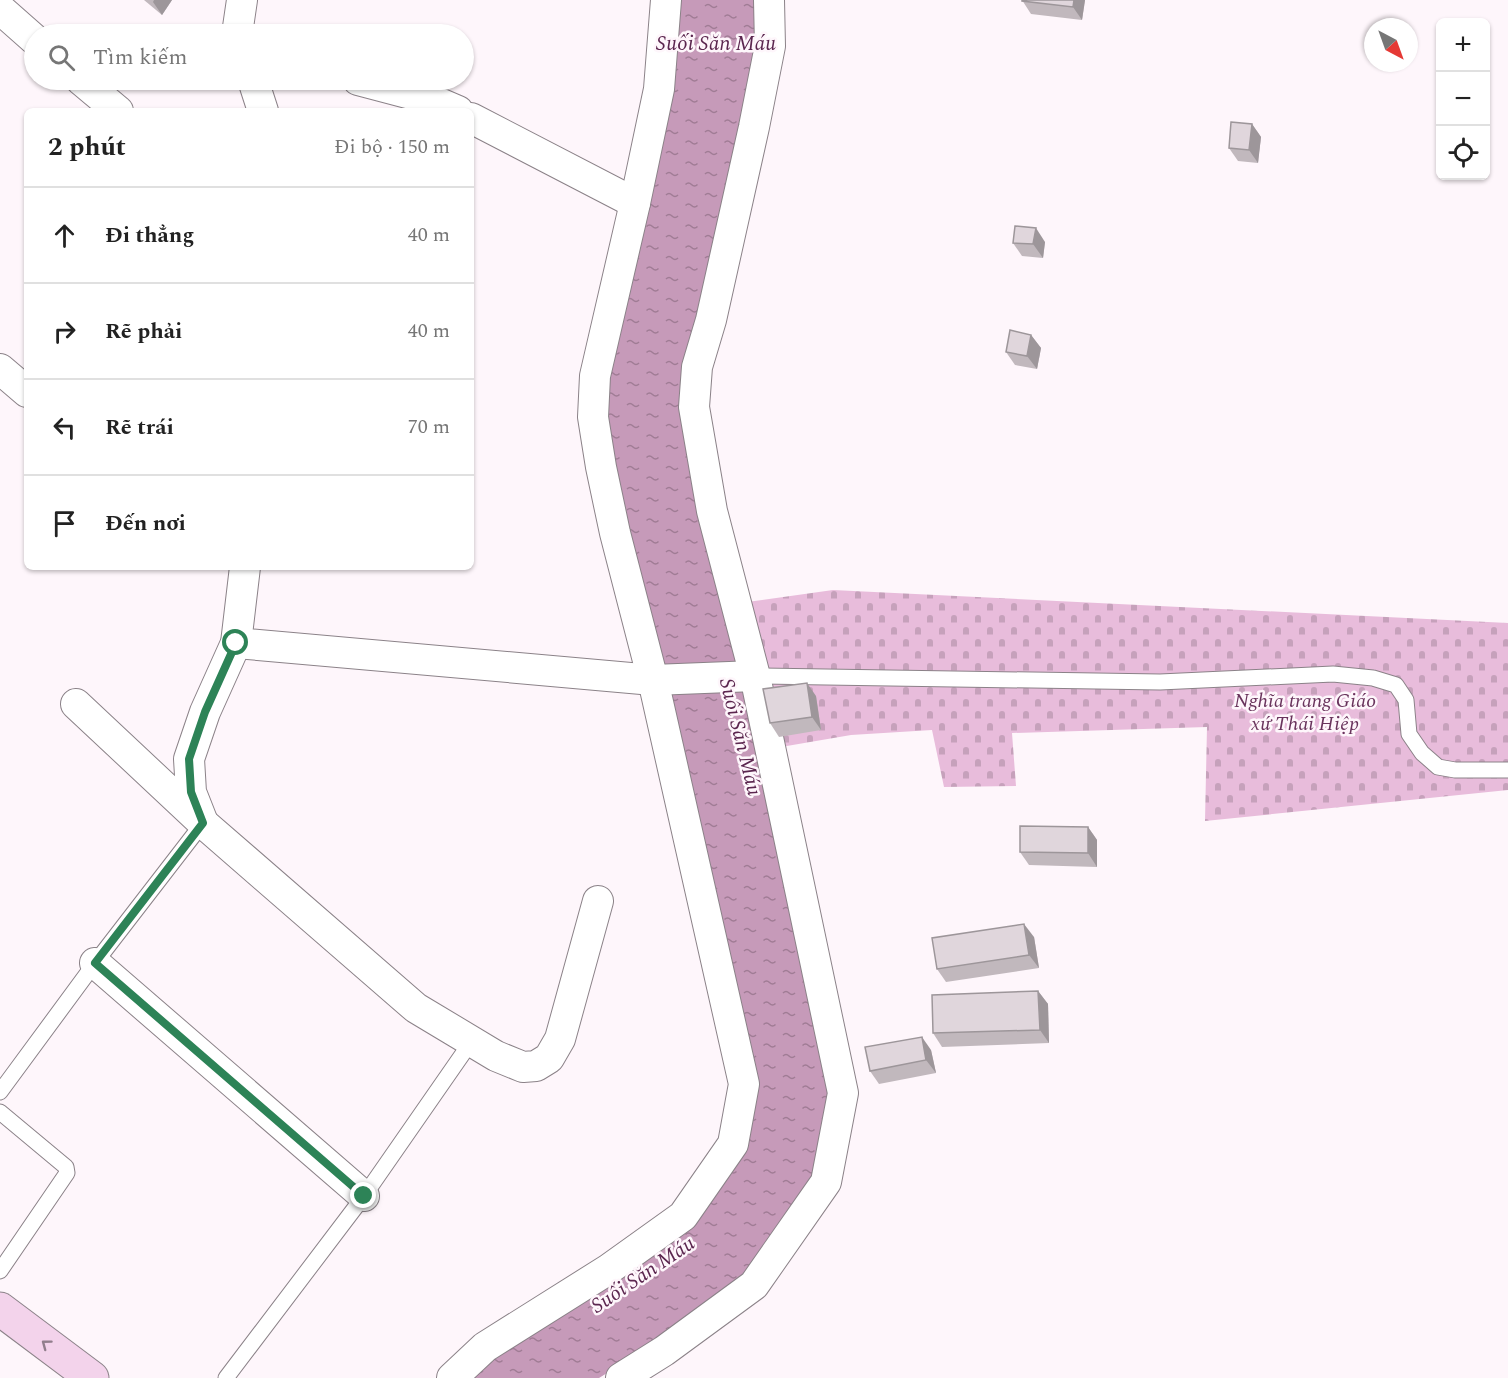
<!DOCTYPE html>
<html lang="vi">
<meta charset="utf-8">
<style>
body{margin:0;font-family:Spectral,serif;background:#f6f6f6;color:#222}
.controls{position:absolute;right:18px;top:18px;display:grid;overflow:hidden;border-radius:9px;box-shadow:0 2px 4px #0004}
.controls button{width:54px;height:54px;display:grid;place-items:center;padding:0;border:0;border-bottom:2px solid #e0e0e0;background:#fff;color:#222;font:30px sans-serif}
.compass{position:absolute;left:1364px;top:18px;width:54px;height:54px;border-radius:50%;background:#fff;box-shadow:0 2px 4px #0004;rotate:139deg}
.stop{position:absolute;width:18px;height:18px;margin:-14px;border:4px solid #2d8357;border-radius:50%;background:#fff}
.stop.end{background:#2d8357;border-color:#fff;box-shadow:0 2px 6px #0008}
.list{margin:0;padding:0;list-style:none}
h2{display:flex;justify-content:space-between;align-items:center;height:78px;margin:0;padding:0 24px;font-size:26px}
h2 small{font-size:20px;font-weight:400;color:#767676}
.list li{display:grid;grid-template-columns:39px 1fr auto;gap:18px;align-items:center;box-sizing:border-box;height:96px;padding:0 24px;border-top:2px solid #e0e0e0}
.list b{display:block;font-size:22px;white-space:nowrap}
.list em{font-size:20px;font-style:normal;color:#767676}
.icon{flex:none;width:33px;height:33px;fill:none;stroke:currentColor;stroke-width:2;stroke-linecap:round;stroke-linejoin:round}
.map{position:relative;flex:none;width:1508px;height:1378px;overflow:hidden}
.search{position:absolute;background:#fff;box-shadow:0 2px 4px #0004;left:24px;top:24px;width:450px;height:66px;display:flex;align-items:center;gap:15px;box-sizing:border-box;padding:0 21px;border-radius:33px;color:#767676;font-size:22px}
.panel{position:absolute;background:#fff;box-shadow:0 2px 4px #0004;left:24px;top:108px;width:450px;height:462px;border-radius:9px}
.map>svg:first-child{display:block}
</style>
<div class="map">
<svg width="1508" height="1378" viewBox="0 0 1508 1378">
<defs>
<pattern id="cemetery-stones" width="16" height="16" patternUnits="userSpaceOnUse" patternTransform="scale(1.5)"><rect width="16" height="16" fill="#e8bcdb"/><path d="M2 7V4a2 2 0 0 1 4 0v3zM10 15v-3a2 2 0 0 1 4 0v3z" fill="#c6a1bb"/></pattern>
<pattern id="water-ripples" width="26" height="14" patternUnits="userSpaceOnUse" patternTransform="scale(1.5)"><rect width="26" height="14" fill="#c69ab9"/><path d="M2 4q2-2 4 0t4 0M15 11q2-2 4 0t4 0" fill="none" stroke="#a07c95"/></pattern>
</defs>
<rect width="100%" height="100%" fill="#fef6fb"/>
<path fill="url(#cemetery-stones)" d="M833,590L1508,623V790L1205,821L1207,727L1012,733L1016,786L944,787L932,730L851,735L781,747L747,602Z"/>
<path fill="url(#water-ripples)" d="M677,0H757L758,45L685,365L740,664L831,1094L815,1177L747,1275L657,1342L599,1378H470L744,1148L635,565L605,418V379Z"/>
<g fill="none" stroke-linecap="round" stroke-linejoin="round">
<g stroke="#8b8288" stroke-width="17">
<g id="lane">
<path d="M755,676L1160,682L1333,674L1373,678L1396,685L1406,700L1409,734L1422,753L1438,767L1455,770H1508"/>
<path d="M0,1092L95,963L203,823"/>
<path d="M0,1112L66,1167L67,1173L0,1271"/>
<path d="M226,1378L364,1196L471,1042"/>
</g>
</g>
<g stroke="#8b8288" stroke-width="32">
<g id="street">
<path d="M0,9L34,39"/>
<path d="M237,34L242,0"/>
<path d="M81,80L118,111"/>
<path d="M253,80L263,111"/>
<path d="M358,80L430,99L458,111"/>
<path d="M471,118L635,203"/>
<path d="M0,369L27,392"/>
<path d="M236,643L653,680L755,676"/>
<path d="M76,704L203,823L416,1008L496,1056L523,1067L536,1066L549,1058L560,1039L598,901"/>
<path d="M202,820L191,792L189,759L205,712L236,643L245,567"/>
<path d="M95,963L364,1196"/>
<path d="M452,1378L485,1347L609,1269L683,1216L733,1144L744,1084L653,680L615,533L601,467L593,417L595,376L635,203L659,89L666,0"/>
<path d="M621,1378L664,1351L754,1285L826,1182L843,1093L755,676L712,511L694,407L697,367L711,320L754,127L770,46L769,0"/>
</g>
</g>
<g stroke="#8b8288" stroke-width="35">
<path id="secondary" d="M0,1309L92,1378"/>
</g>
<use href="#lane" stroke="#fff" stroke-width="15"/>
<use href="#street" stroke="#fff" stroke-width="30"/>
<use href="#secondary" stroke="#f3d3eb" stroke-width="33"/>
</g>
<g fill="#c1b8bd">
<path d="M144,0H172L162,15Z"/>
<path d="M1022,0H1085L1082,20L1031,14Z"/>
<path d="M1252,124L1261,137L1258,163L1238,161L1229,148Z"/>
<path d="M1045,242L1043,258L1022,256L1013,243Z"/>
<path d="M1031,335L1041,348L1037,369L1015,365L1006,352Z"/>
<path d="M816,696L821,730L779,737L770,723Z"/>
<path d="M1088,827L1097,840V867L1029,865L1020,852Z"/>
<path d="M1034,937L1039,968L946,982L937,969Z"/>
<path d="M1038,991L1048,1004L1049,1043L942,1047L933,1033Z"/>
<path d="M931,1050L936,1073L879,1084L870,1071Z"/>
</g>
<g fill="#9d969a">
<path d="M154,0H172L162,15L153,2Z"/>
<path d="M1074,0H1085L1082,20L1073,7Z"/>
<path d="M1252,124L1261,137L1258,163L1249,150Z"/>
<path d="M1036,228L1045,242L1043,258L1033,244Z"/>
<path d="M1031,335L1041,348L1037,369L1027,356Z"/>
<path d="M807,683L816,696L821,730L812,717Z"/>
<path d="M1088,827L1097,840V867L1088,853Z"/>
<path d="M1024,924L1034,937L1039,968L1029,955Z"/>
<path d="M1038,991L1048,1004L1049,1043L1040,1030Z"/>
<path d="M922,1037L931,1050L936,1073L926,1060Z"/>
</g>
<g fill="#e0d6dc" stroke="#9d969a" stroke-width="1.5">
<path d="M1022,0H1074L1073,7L1022,1Z"/>
<path d="M1231,122L1252,124L1249,150L1229,148Z"/>
<path d="M1015,226L1036,228L1033,244L1013,243Z"/>
<path d="M1010,330L1031,335L1027,356L1006,352Z"/>
<path d="M807,683L812,717L770,723L763,689Z"/>
<path d="M1020,826L1088,827V853L1020,852Z"/>
<path d="M1024,924L1029,955L937,969L932,938Z"/>
<path d="M1038,991L1040,1030L933,1033L932,995Z"/>
<path d="M922,1037L926,1060L870,1071L865,1047Z"/>
</g>
<defs><path id="oneway-chevron" d="M-2-3.5L2.5 0L-2 3.5" fill="none" stroke-width="1.6" stroke-linecap="round" stroke-linejoin="round" transform="scale(1.5)"/></defs>
<use stroke="#917e8c" href="#oneway-chevron" transform="translate(46 1344) rotate(-143)"/>
<g fill="none" stroke-linecap="round" stroke-linejoin="round">
<path stroke="#2d8357" stroke-width="8" d="M236,643L205,712L189,759L191,792L203,823L95,963L364,1196"/>
</g>
<g text-anchor="middle" dominant-baseline="central" stroke-width="5" stroke-linejoin="round" paint-order="stroke">
<g font-size="20" font-style="italic" fill="#69335c" stroke="#fef6fb">
<text x="1305" y="701">Nghĩa trang Giáo<tspan x="1305" dy="23">xứ Thái Hiệp</tspan></text>
</g>
<g font-size="21" font-style="italic" fill="#5b264f" stroke="#fef6fb">
<text x="716" y="44">Suối Săn Máu</text>
<text transform="translate(740 737) rotate(76)">Suối Săn Máu</text>
<text transform="translate(643 1275) rotate(-34)">Suối Săn Máu</text>
</g>
</g>
</svg>
<div class="controls">
<button>+</button>
<button>−</button>
<button><svg class="icon" aria-label="locate" viewBox="0 0 24 24"><circle cx="12" cy="12" r="6"/><path d="M12 2v4M12 18v4M2 12h4M18 12h4"/></svg></button>
</div>
<svg class="compass" viewBox="-18 -18 36 36"><path d="M0-13l5 13h-10z" fill="#e53935"/><path d="M0 13l5-13h-10z" fill="#767676"/></svg>
<div class="stop" style="left:236px;top:643px"></div>
<div class="stop end" style="left:364px;top:1196px"></div>
<div class="search"><svg class="icon" aria-label="search" viewBox="0 0 24 24"><circle cx="10" cy="10" r="6"/><path d="M15 15l6 6"/></svg>Tìm kiếm</div>
<section class="panel">
<h2>2 phút<small>Đi bộ · 150 m</small></h2>
<ul class="list">
<li><svg class="icon" aria-label="ahead" viewBox="0 0 24 24"><path d="M12 20V5M6 11l6-6 6 6"/></svg><div><b>Đi thẳng</b></div><em>40 m</em></li>
<li><svg class="icon" aria-label="right" viewBox="0 0 24 24"><path d="M7 20v-9h11M14 6l5 5-5 5"/></svg><div><b>Rẽ phải</b></div><em>40 m</em></li>
<li><svg class="icon" aria-label="left" viewBox="0 0 24 24"><path d="M17 20v-9H6M10 6l-5 5 5 5"/></svg><div><b>Rẽ trái</b></div><em>70 m</em></li>
<li><svg class="icon" aria-label="arrive" viewBox="0 0 24 24"><path d="M6 21V4h12l-3 4 3 4H6"/></svg><div><b>Đến nơi</b></div></li>
</ul>
</section>
</div>
